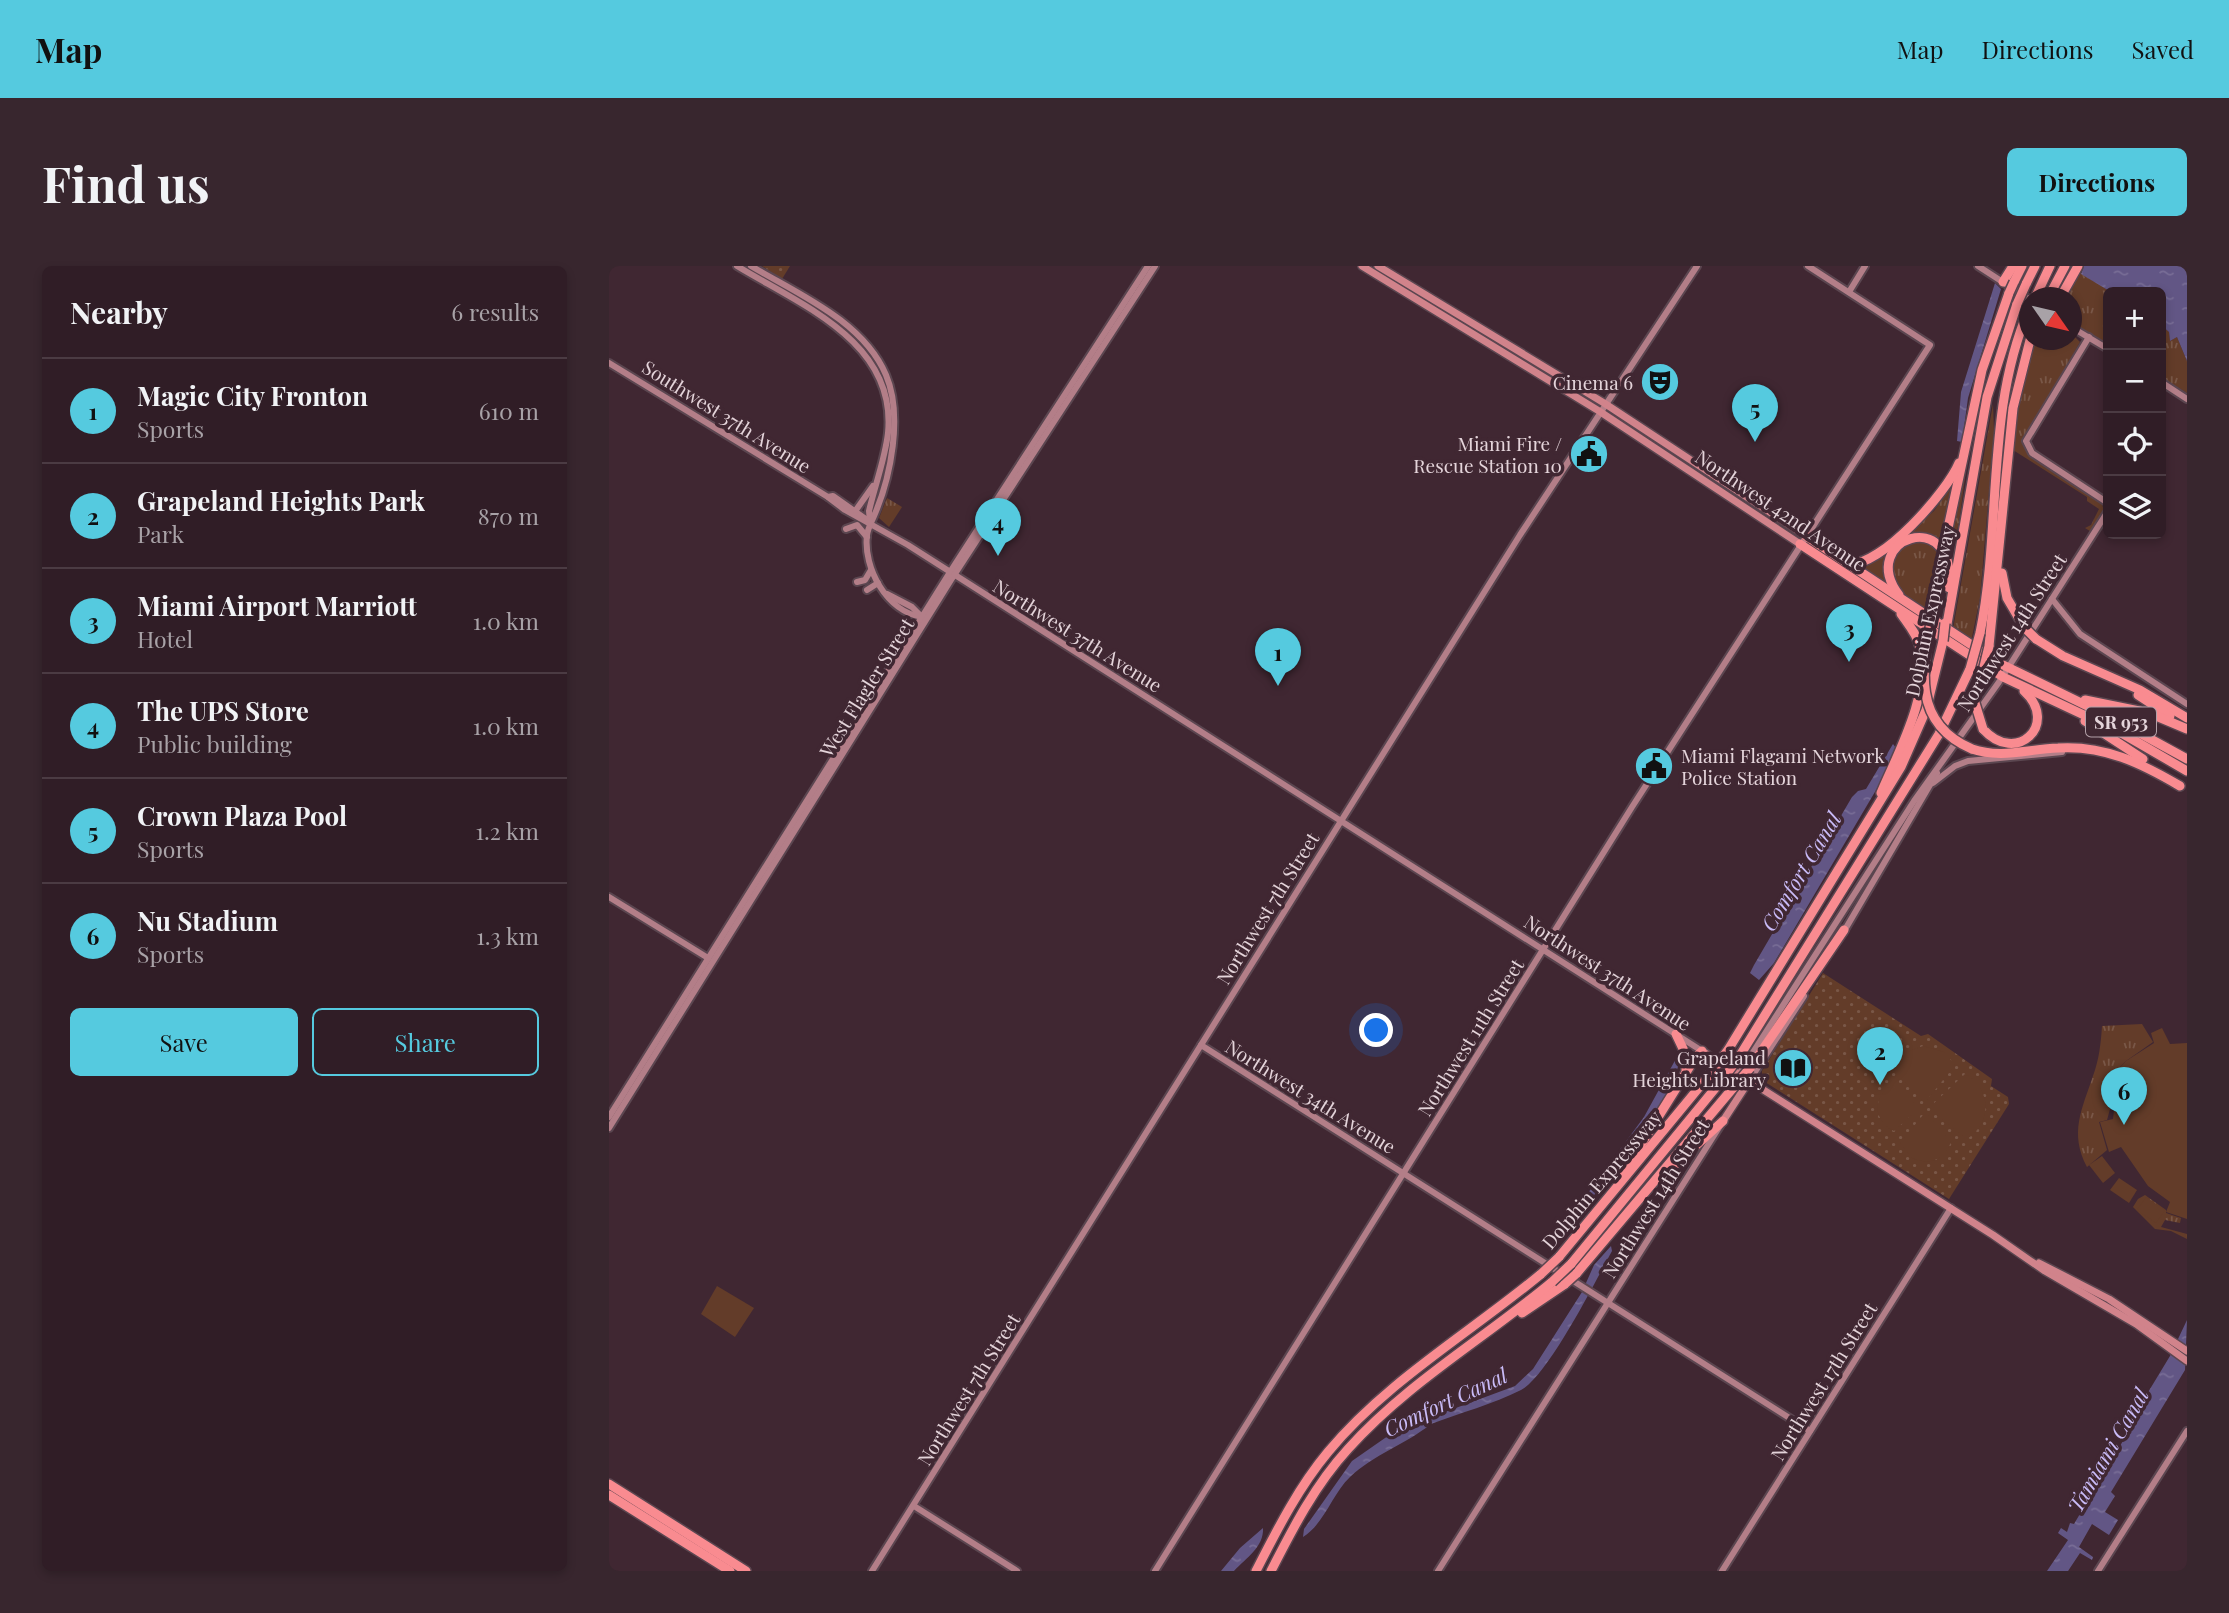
<!DOCTYPE html>
<meta charset="utf-8">
<style>
body{margin:0;font-family:"Playfair Display",serif;background:#38262e;color:#f1f3f6}
.controls{position:absolute;right:21px;top:21px;display:grid;overflow:hidden;border-radius:10px;box-shadow:0 4px 10px #0003}
.controls button{width:63px;height:63px;display:grid;place-items:center;padding:0;border:0;border-bottom:2px solid #4b3b43;background:#301d26;color:#f1f3f6;font:35px sans-serif}
.compass{position:absolute;left:1410px;top:21px;width:63px;height:63px;border-radius:50%;background:#301d26;box-shadow:0 4px 10px #0003;rotate:124deg}
.you{position:absolute;left:768px;top:765px;width:24px;height:24px;margin:-18px;border:5px solid #fff;border-radius:50%;background:#1a73e8;box-shadow:0 0 0 10px #1a73e833}
.badge{display:grid;place-items:center;width:46px;height:46px;border-radius:50%;background:#55cadf;color:#111;font-size:23px;font-weight:700}
.pin{position:absolute;translate:-50% -58px;filter:drop-shadow(0 2px 4px #0008)}
.pin::after{content:'';position:absolute;top:37px;width:24px;height:21px;background:inherit;clip-path:polygon(0 0,100% 0,50% 100%)}
.list{margin:0;padding:0;list-style:none}
h2{display:flex;justify-content:space-between;align-items:center;height:91px;margin:0;padding:0 28px;font-size:30px}
h2 small{font-size:23px;font-weight:400;color:#a8a2a7}
.list li{display:grid;grid-template-columns:46px 1fr auto;gap:21px;align-items:center;box-sizing:border-box;height:105px;padding:0 28px;border-top:2px solid #4b3b43}
.list b{display:block;font-size:26px;white-space:nowrap}
.list p{margin:0;font-size:23px;white-space:nowrap;color:#a8a2a7}
.list em{font-size:23px;font-style:normal;color:#a8a2a7}
.actions{display:flex;gap:14px;padding:21px 28px}
.actions a{flex:1;padding:16px 0;border:2px solid #55cadf;border-radius:10px;text-align:center;font-size:24px;color:#55cadf}
.actions .main{background:#55cadf;color:#111}
.icon{flex:none;width:38px;height:38px;fill:none;stroke:currentColor;stroke-width:2;stroke-linecap:round;stroke-linejoin:round}
.map{position:relative;flex:none;width:1578px;height:1305px;overflow:hidden;border-radius:10px}
header{display:flex;align-items:center;gap:42px;box-sizing:border-box;height:98px;padding:0 35px;background:#55cadf;color:#111}
header strong{font-size:33px}
nav{display:flex;gap:38px;margin-inline-start:auto;font-size:24px}
.intro{display:flex;align-items:center;justify-content:space-between;box-sizing:border-box;height:168px;padding:0 42px}
h1{margin:0;font-size:49px}
.button{padding:18px 32px;border-radius:10px;background:#55cadf;color:#111;font-size:24px;font-weight:700}
main{display:flex;gap:42px;padding:0 42px}
aside{flex:1;background:#301d26;border-radius:10px;box-shadow:0 4px 10px #0003}
.map>svg:first-child{display:block}
</style>
<header>
<strong>Map</strong>
<nav><a>Map</a><a>Directions</a><a>Saved</a></nav>
</header>
<div class="intro"><h1>Find us</h1><a class="button">Directions</a></div>
<main>
<aside>
<h2>Nearby<small>6 results</small></h2>
<ul class="list">
<li><span class="badge">1</span><div><b>Magic City Fronton</b><p>Sports</p></div><em>610 m</em></li>
<li><span class="badge">2</span><div><b>Grapeland Heights Park</b><p>Park</p></div><em>870 m</em></li>
<li><span class="badge">3</span><div><b>Miami Airport Marriott</b><p>Hotel</p></div><em>1.0 km</em></li>
<li><span class="badge">4</span><div><b>The UPS Store</b><p>Public building</p></div><em>1.0 km</em></li>
<li><span class="badge">5</span><div><b>Crown Plaza Pool</b><p>Sports</p></div><em>1.2 km</em></li>
<li><span class="badge">6</span><div><b>Nu Stadium</b><p>Sports</p></div><em>1.3 km</em></li>
</ul>
<div class="actions"><a class="main">Save</a><a>Share</a></div>
</aside>
<div class="map">
<svg width="1578" height="1305" viewBox="0 0 1578 1305">
<defs>
<pattern id="grass-tufts" width="24" height="20" patternUnits="userSpaceOnUse" patternTransform="scale(1.75)"><rect width="24" height="20" fill="#633c29"/><path d="M3 7l-1-3M5 7V3M7 7l1-3M15 17l-1-3M17 17v-4M19 17l1-3" fill="none" stroke="#795747"/></pattern>
<pattern id="park-dots" width="8" height="8" patternUnits="userSpaceOnUse" patternTransform="scale(1.75)"><rect width="8" height="8" fill="#633c29"/><path d="M2 2h.1M6 6h.1" fill="none" stroke="#795747" stroke-width="1.8" stroke-linecap="round"/></pattern>
<pattern id="water-ripples" width="26" height="14" patternUnits="userSpaceOnUse" patternTransform="scale(1.75)"><rect width="26" height="14" fill="#625685"/><path d="M2 4q2-2 4 0t4 0M15 11q2-2 4 0t4 0" fill="none" stroke="#786d96"/></pattern>
</defs>
<rect width="100%" height="100%" fill="#402732"/>
<g fill="url(#grass-tufts)">
<path d="M1470,6L1502,26H1499V79L1463,56L1462,32H1456Z"/>
<path d="M1552,59L1560,66L1561,75L1568,71L1578,95V127L1552,111Z"/>
<path d="M1463,68L1471,76L1414,177L1419,187L1493,238L1495,245L1481,265L1476,262L1482,259L1490,243L1478,235V231L1404,184L1408,145L1426,74H1462Z"/>
<path d="M1384,138L1385,166L1371,332L1362,376L1344,363Z"/>
<path d="M1359,189L1350,257L1341,290L1338,283Z"/>
<path d="M1348,211L1333,278L1329,275H1290L1325,245Z"/>
<path d="M278,232L293,241L280,261L270,252Z"/>
<path d="M1311,275L1329,282L1337,310L1331,344L1321,347L1291,325L1280,300L1291,280Z"/>
<path d="M1286,277L1276,298L1277,318L1254,301Z"/>
<path d="M1533,758L1544,776L1517,795L1498,814L1507,821L1498,854L1490,856L1498,884L1478,901C1460,867 1473,843 1484,810C1490,794 1492,777 1493,760Z"/>
<path d="M1536,929L1557,944V947L1572,952L1571,957L1556,954L1552,961L1578,968V973L1562,965L1546,963L1524,941L1529,933Z"/>
</g>
<g fill="url(#park-dots)">
<path d="M153,0H181L173,13Z"/>
<path d="M1214,707L1312,770L1319,768L1383,813L1382,820L1399,831L1400,838L1340,933L1153,814V805Z"/>
</g>
<g fill="#633c29">
<path d="M1553,762L1561,778L1578,777V953L1557,946L1561,936L1539,920L1512,881L1500,886L1491,856L1504,853L1505,844L1513,826L1499,814L1517,795L1545,777L1542,767Z"/>
<path d="M1314,780L1335,786L1346,799L1318,834H1313L1282,801L1292,788Z"/>
<path d="M1356,808C1383,823 1383,857 1358,873L1323,845V839Z"/>
<path d="M1283,819L1308,839V844L1285,865C1264,855 1263,831 1283,819Z"/>
<path d="M1314,849H1319L1342,876C1335,894 1320,900 1303,892L1291,877Z"/>
<path d="M1493,890L1506,907L1494,917L1480,899Z"/>
<path d="M1510,912L1528,924L1520,937L1501,924Z"/>
<path d="M1537,931L1556,944L1547,957L1528,944Z"/>
<path d="M108,1020L145,1042L126,1071L92,1048Z"/>
</g>
<g fill="url(#water-ripples)">
<path d="M1475,0H1578V95L1568,71L1561,75L1560,66L1552,59V26H1502L1472,8Z"/>
<path d="M1386,17L1392,23L1359,132L1353,176L1348,175L1352,126Z"/>
<path d="M1284,478L1287,482L1270,519L1165,697L1150,714L1141,707L1145,699L1243,531L1249,525L1257,523Z"/>
<path d="M1069,789C1080,808 998,929 976,944V931L1035,851Z"/>
<path d="M1002,980L1003,985C987,1014 939,1110 912,1124C884,1138 851,1147 822,1158C797,1178 764,1189 741,1211C723,1228 716,1257 694,1271L695,1263L743,1195L776,1172L793,1162L906,1120L924,1103L973,1026L985,999Z"/>
<path d="M1578,1054L1576,1104L1502,1226L1506,1230L1496,1246L1509,1254L1500,1269L1483,1258L1470,1281L1484,1291L1483,1294L1471,1287L1459,1305H1438L1459,1274L1449,1267L1452,1262L1458,1266L1461,1257L1465,1258L1531,1146L1538,1128L1561,1090Z"/>
<path d="M654,1262C655,1281 637,1292 625,1305H612L631,1282Z"/>
</g>
<g fill="none" stroke-linecap="round" stroke-linejoin="round">
<g stroke="#5b4650" stroke-width="10">
<g id="secondary">
<path d="M128,0C192,39 288,76 279,167C276,193 266,219 260,245L261,256"/>
<path d="M142,0C189,28 254,55 277,109C294,149 282,211 265,250C262,257 259,262 258,269C254,302 278,346 313,351"/>
<path d="M1369,0L1420,33"/>
<path d="M1240,26L1256,0"/>
<path d="M1462,61L1499,83"/>
<path d="M1480,71L1417,175L1423,187L1499,237"/>
<path d="M0,97L219,231L236,244L299,279L1093,785"/>
<path d="M1552,116L1578,133"/>
<path d="M219,231L224,230L261,256"/>
<path d="M247,244L264,220"/>
<path d="M237,263L248,259L258,271"/>
<path d="M248,316L256,314L262,304"/>
<path d="M258,324L269,317"/>
<path d="M278,328L303,341L313,351"/>
<path d="M1443,333L1471,368L1578,438"/>
<path d="M1324,517L1346,500L1359,495L1453,486"/>
<path d="M0,631L99,692"/>
<path d="M1234,667L1328,507"/>
<path d="M592,779L1201,1165"/>
<path d="M1130,808L1305,535L1390,416L1499,245"/>
<path d="M1140,815L1195,730"/>
<path d="M0,851L341,306L539,0"/>
<path d="M0,862L342,314L546,0"/>
<path d="M305,1240L408,1305"/>
<path d="M263,1305L911,269L1088,0"/>
<path d="M546,1305L1023,541L1321,79L1199,0"/>
<path d="M829,1305L1111,860"/>
<path d="M1113,1305L1342,942"/>
<path d="M1489,1305L1578,1165"/>
</g>
</g>
<g stroke="#5b4650" stroke-width="10">
<g id="primary">
<path d="M753,0L990,145L1191,278"/>
<path d="M769,0L995,137L1197,270"/>
<path d="M1093,785L1384,969L1436,1005L1527,1058L1578,1095"/>
<path d="M1114,855L1140,815"/>
<path d="M1430,997L1500,1033L1578,1085"/>
</g>
</g>
<g stroke="#5b4650" stroke-width="12">
<g id="highway">
<path d="M1394,16L1404,0"/>
<path d="M1405,16L1413,0"/>
<path d="M1417,18L1426,0"/>
<path d="M1426,32L1441,0"/>
<path d="M1439,32L1456,0"/>
<path d="M1451,32L1469,0"/>
<path d="M1197,270L1390,397L1505,453L1578,493"/>
<path d="M1336,276L1373,104L1400,27"/>
<path d="M1191,278L1394,411L1509,465L1578,505"/>
<path d="M1240,298C1273,300 1338,226 1350,197"/>
<path d="M1393,307L1398,332L1415,361"/>
<path d="M1290,329C1247,273 1348,237 1340,322"/>
<path d="M1325,341L1333,294"/>
<path d="M1338,358L1378,131L1408,38"/>
<path d="M1371,367C1393,260 1376,145 1420,43"/>
<path d="M1427,373L1454,390L1531,424L1578,452"/>
<path d="M1380,380L1404,142L1421,74"/>
<path d="M1529,429L1561,450"/>
<path d="M1476,434L1540,447L1578,463"/>
<path d="M1366,437L1373,409"/>
<path d="M1476,455L1534,493"/>
<path d="M1374,463C1407,500 1451,458 1415,425"/>
<path d="M1363,483C1392,493 1419,483 1449,482C1495,479 1532,497 1571,520"/>
<path d="M1272,527C1289,487 1323,425 1311,381C1308,368 1299,358 1292,348"/>
<path d="M1067,768L1077,789V804"/>
<path d="M1119,784L1292,501L1317,444L1334,375"/>
<path d="M1130,791L1330,468L1361,403"/>
<path d="M1141,802L1235,664"/>
<path d="M1057,907L1114,855"/>
<path d="M1011,912L1086,792L1093,785"/>
<path d="M950,991L1102,807"/>
<path d="M962,998L1113,814"/>
<path d="M967,1008L1124,822"/>
<path d="M913,1047L956,1018"/>
<path d="M0,1218L137,1305"/>
<path d="M0,1229L121,1305"/>
<path d="M647,1305C668,1264 689,1222 719,1186C778,1115 861,1067 932,1008"/>
<path d="M662,1305C684,1262 706,1219 739,1183C798,1117 876,1072 943,1016"/>
</g>
</g>
<use href="#secondary" stroke="#b37e88" stroke-width="6"/>
<use href="#primary" stroke="#d1838b" stroke-width="7"/>
<use href="#highway" stroke="#f98b90" stroke-width="9"/>
<g stroke="#5b4650" stroke-width="12" stroke-linecap="butt">
<g id="highway-bridge">
<path d="M1400,27L1405,16"/>
<path d="M1408,38L1417,18"/>
<path d="M1333,294L1336,276"/>
<path d="M1325,341C1315,394 1298,455 1363,483"/>
<path d="M1415,361L1427,373"/>
<path d="M1334,375L1336,357"/>
<path d="M1361,403L1371,367"/>
<path d="M1373,409L1380,380"/>
<path d="M1366,437L1374,463"/>
<path d="M1102,807L1119,784"/>
<path d="M1113,814L1130,791"/>
<path d="M1124,822L1141,802"/>
<path d="M932,1008L950,991"/>
<path d="M943,1016L962,998"/>
<path d="M956,1018L967,1008"/>
</g>
</g>
<use href="#highway-bridge" stroke="#f98b90" stroke-width="9"/>
</g>
<defs>
<g id="theatre-disc" transform="scale(2.0125)"><circle r="9.5" fill="#55cadf" stroke="#402732"/><path d="M-5-5.5Q0-4 5-5.5V0Q5 5 0 6Q-5 5-5 0ZM-3.3-2.5H-1v1.5H-3.3ZM1-2.5H3.3v1.5H1ZM-2.8 1Q0 5.5 2.8 1Z" fill="#111"/></g>
<g id="civic-disc" transform="scale(2.0125)"><circle r="9.5" fill="#55cadf" stroke="#402732"/><path d="M-.6-6.5H3V-4.5H.6V-3L4-1V1h2V6H-6V1h2V-1L-.6-3ZM-1.2 2.5V6h2.4V2.5Z" fill="#111"/></g>
<g id="library-disc" transform="scale(2.0125)"><circle r="9.5" fill="#55cadf" stroke="#402732"/><path d="M-6-4Q-3-5.5-.7-3.5V5Q-3 3-6 4ZM6-4Q3-5.5 .7-3.5V5Q3 3 6 4Z" fill="#111"/></g>
</defs>
<g fill-rule="evenodd">
<use href="#theatre-disc" x="1051" y="116"/>
<use href="#civic-disc" x="980" y="188"/>
<use href="#civic-disc" x="1045" y="500"/>
<use href="#library-disc" x="1184" y="802"/>
</g>
<g text-anchor="middle" dominant-baseline="central" stroke-width="7" stroke-linejoin="round" paint-order="stroke">
<rect fill="#402732" stroke="#b3a0a8" stroke-width="2" x="1477" y="441.5" width="70" height="29" rx="5"/>
<g font-size="18" font-weight="bold" fill="#e4d4da">
<text x="1512" y="456">SR 953</text>
</g>
<g font-size="19" fill="#e4d4da" stroke="#402732" text-anchor="end">
<text x="1024" y="116">Cinema 6</text>
<text x="953" y="177">Miami Fire /<tspan x="953" dy="22">Rescue Station 10</tspan></text>
<text x="1072" y="489" text-anchor="start">Miami Flagami Network<tspan x="1072" dy="22">Police Station</tspan></text>
<text x="1157" y="791">Grapeland<tspan x="1157" dy="22">Heights Library</tspan></text>
</g>
<g font-size="19" fill="#e4d4da" stroke="#402732">
<text transform="translate(118 150) rotate(32)">Southwest 37th Avenue</text>
<text transform="translate(1172 244) rotate(34)">Northwest 42nd Avenue</text>
<text transform="translate(1320 345) rotate(-78)">Dolphin Expressway</text>
<text transform="translate(1402 366) rotate(-57)">Northwest 14th Street</text>
<text transform="translate(469 369) rotate(32)">Northwest 37th Avenue</text>
<text transform="translate(257 421) rotate(-58)">West Flagler Street</text>
<text transform="translate(658 642) rotate(-58)">Northwest 7th Street</text>
<text transform="translate(999 706) rotate(33)">Northwest 37th Avenue</text>
<text transform="translate(861 771) rotate(-58)">Northwest 11th Street</text>
<text transform="translate(702 830) rotate(32)">Northwest 34th Avenue</text>
<text transform="translate(992 913) rotate(-50)">Dolphin Expressway</text>
<text transform="translate(1046 932) rotate(-58)">Northwest 14th Street</text>
<text transform="translate(1214 1115) rotate(-58)">Northwest 17th Street</text>
<text transform="translate(359 1123) rotate(-58)">Northwest 7th Street</text>
</g>
<g font-size="21" font-style="italic" fill="#c9bbf7" stroke="#402732">
<text transform="translate(1191 605) rotate(-59)">Comfort Canal</text>
<text transform="translate(836 1135) rotate(-25)">Comfort Canal</text>
<text transform="translate(1498 1184) rotate(-60)">Tamiami Canal</text>
</g>
</g>
</svg>
<div class="controls">
<button>+</button>
<button>−</button>
<button><svg class="icon" aria-label="locate" viewBox="0 0 24 24"><circle cx="12" cy="12" r="6"/><path d="M12 2v4M12 18v4M2 12h4M18 12h4"/></svg></button>
<button><svg class="icon" aria-label="layers" viewBox="0 0 24 24"><path d="M12 4l9 5-9 5-9-5zM3 14l9 5 9-5"/></svg></button>
</div>
<svg class="compass" viewBox="-18 -18 36 36"><path d="M0-13l5 13h-10z" fill="#e53935"/><path d="M0 13l5-13h-10z" fill="#a8a2a7"/></svg>
<div class="you"></div>
<div class="pin badge" style="left:669px;top:420px">1</div>
<div class="pin badge" style="left:1271px;top:819px">2</div>
<div class="pin badge" style="left:1240px;top:396px">3</div>
<div class="pin badge" style="left:389px;top:290px">4</div>
<div class="pin badge" style="left:1146px;top:176px">5</div>
<div class="pin badge" style="left:1515px;top:859px">6</div>
</div>
</main>
